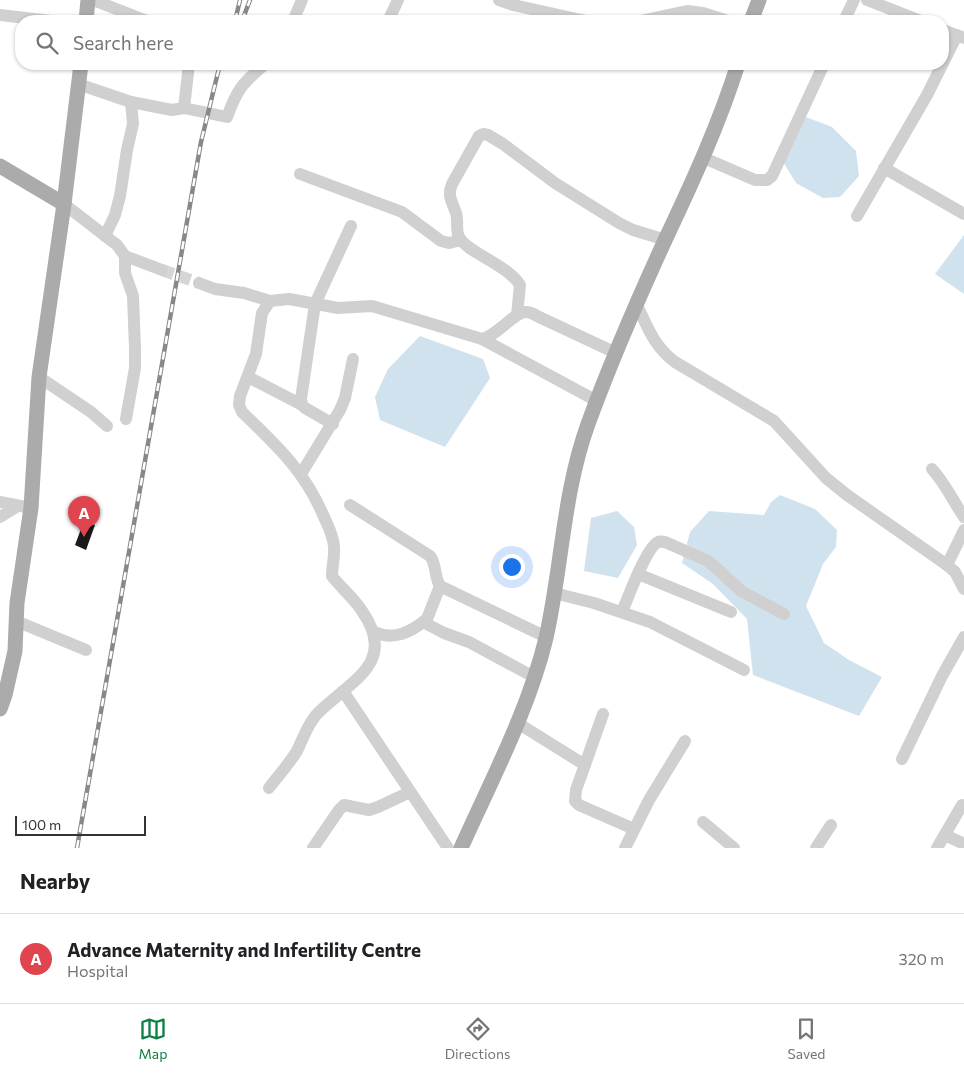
<!DOCTYPE html>
<style>
body{margin:0;font-family:Commissioner,sans-serif;background:#f6f6f6;color:#202124}
.scale{position:absolute;left:15px;bottom:12px;width:131px;box-sizing:border-box;padding-left:5px;border:2px solid #333;border-top:0;font-size:14px;line-height:18px;white-space:nowrap;color:#333;-webkit-text-stroke:4px #fff;paint-order:stroke}
.you{position:absolute;left:511px;top:566px;width:18px;height:18px;margin:-12px;border:4px solid #fff;border-radius:50%;background:#1a73e8;box-shadow:0 0 0 8px #1a73e833}
.badge{display:grid;place-items:center;width:32px;height:32px;border-radius:50%;background:#0b8043;color:#fff;font-size:16px;font-weight:700}
.pin{position:absolute;translate:-50% -41px;filter:drop-shadow(0 1px 2px #0008)}
.pin::after{content:'';position:absolute;top:26px;width:18px;height:15px;background:inherit;clip-path:polygon(0 0,100% 0,50% 100%)}
.list{margin:0;padding:0;list-style:none}
h2{display:flex;justify-content:space-between;align-items:center;height:65px;margin:0;padding:0 20px;font-size:21px}
h2 small{font-size:16px;font-weight:400;color:#757577}
.list li{display:grid;grid-template-columns:32px 1fr auto;gap:15px;align-items:center;box-sizing:border-box;height:90px;padding:0 20px;border-top:1px solid #e0e0e0}
.list b{display:block;font-size:19px;white-space:nowrap}
.list p{margin:0;font-size:16px;white-space:nowrap;color:#757577}
.list em{font-size:16px;font-style:normal;color:#757577}
.icon{flex:none;width:28px;height:28px;fill:none;stroke:currentColor;stroke-width:2;stroke-linecap:round;stroke-linejoin:round}
.map{position:relative;flex:none;width:964px;height:848px;overflow:hidden}
.search{position:absolute;background:#fff;box-shadow:0 1px 4px #0004;left:15px;right:15px;top:15px;height:55px;display:flex;align-items:center;gap:12px;box-sizing:border-box;padding:0 18px;border-radius:20px;color:#757577;font-size:19px}
.sheet{height:155px;background:#fff}
nav{display:flex;justify-content:space-around;align-items:center;box-sizing:border-box;height:70px;border-top:1px solid #e0e0e0;background:#fff;font-size:14px;color:#757577}
nav a{display:grid;justify-items:center;gap:2px}
nav .on{color:#0b8043}
.map>svg:first-child{display:block}
</style>
<div class="map">
<svg width="964" height="848" viewBox="0 0 964 848">
<rect width="100%" height="100%" fill="#fff"/>
<g fill="#cfe2ee">
<path d="M803,116L832,127L856,151L859,176L840,197L823,198L796,183L782,160Z"/>
<path d="M964,235V294L935,274Z"/>
<path d="M420,336L483,359L490,378L445,447L380,420L375,397L388,369Z"/>
<path d="M780,495L815,509L837,530L836,547L823,564L806,606L824,643L849,660L882,677L859,716L753,675L747,619L713,584L682,563L690,532L709,511L764,515L771,502Z"/>
<path d="M617,511L634,527L637,545L618,578L584,571L591,518Z"/>
</g>
<path fill="#1a1a1a" d="M84,521L95,525L86,550L75,545Z"/>
<g fill="none" stroke-linecap="round" stroke-linejoin="round">
<path stroke="#d6d6d6" stroke-width="12" stroke-dasharray="12 6" stroke-linecap="butt" d="M162,270L199,283"/>
<g stroke="#d0d0d0" stroke-width="12">
<path d="M93,0L147,21"/>
<path d="M499,0L513,5L586,21"/>
<path d="M867,0L921,21"/>
<path d="M0,15L51,21"/>
<path d="M390,17L398,0"/>
<path d="M293,21L302,0"/>
<path d="M640,21L687,11L703,13L728,21"/>
<path d="M844,21L854,0"/>
<path d="M943,30L964,38"/>
<path d="M189,64L184,108L227,117C237,90 242,83 265,64"/>
<path d="M78,84L131,102L133,124L127,150L120,196L115,215L105,236"/>
<path d="M131,102L172,110L184,108"/>
<path d="M704,158L755,180H767L772,176L824,64"/>
<path d="M884,168L964,214"/>
<path d="M300,174L402,212L441,241L449,243L461,240"/>
<path d="M64,204L117,245L125,256V273L133,296L135,349V368L126,419"/>
<path d="M857,216L927,95L957,35"/>
<path d="M125,256L162,270"/>
<path d="M199,283L215,289L244,293L270,301"/>
<path d="M637,305C648,328 654,346 675,362L774,421L826,478L847,495L947,565L955,572L964,589"/>
<path d="M517,315L520,285C508,265 466,252 459,237C455,229 459,221 456,213C452,201 447,196 452,184L479,136L483,134L488,135L503,144L555,183L619,223L633,230L666,240"/>
<path d="M482,339L597,401"/>
<path d="M39,377L91,412L107,426"/>
<path d="M248,377L302,405"/>
<path d="M333,424L305,408L302,405L301,399L315,304L351,226"/>
<path d="M932,469C945,483 953,501 964,517"/>
<path d="M301,474L340,410L345,398L353,359"/>
<path d="M0,502L31,508"/>
<path d="M350,505L430,556C437,565 434,577 440,586L546,637"/>
<path d="M0,517L18,506"/>
<path d="M947,565L964,530"/>
<path d="M638,574L731,612"/>
<path d="M554,593L594,603L650,622L744,670"/>
<path d="M622,612C628,598 646,548 658,542C660,541 663,542 665,542L706,560L713,565L741,591L784,614"/>
<path d="M16,621L86,650"/>
<path d="M423,622L444,633L469,642L534,677"/>
<path d="M374,632C394,641 411,632 427,619L440,586"/>
<path d="M343,691L448,848"/>
<path d="M603,714L576,790L575,801L579,805L634,829"/>
<path d="M516,722L585,765"/>
<path d="M902,759L942,676L964,637"/>
<path d="M269,788C278,776 289,764 297,751C303,739 307,725 317,714C348,682 399,664 362,611C354,598 341,588 332,576C332,566 335,556 334,546C333,535 328,526 324,517C305,471 277,446 242,412L239,405L240,396L256,354L262,313L270,301L289,299L338,308L372,306L482,339C497,336 514,312 526,312C529,312 534,314 537,316L616,353"/>
<path d="M703,822L734,848"/>
<path d="M945,835L964,844"/>
<path d="M313,848L339,810L344,805L369,810L378,807L410,792"/>
<path d="M625,848L649,800L685,741"/>
<path d="M816,848L831,825"/>
<path d="M937,848L962,805"/>
</g>
<g stroke="#ababab" stroke-width="15">
<path d="M86,21L88,0"/>
<path d="M751,21L759,0"/>
<path d="M0,166L64,204"/>
<path d="M0,709L5,695L15,651L17,603L31,508L39,377L64,204L81,64"/>
<path d="M461,848C491,781 529,709 546,638C562,567 563,493 588,424C611,361 638,299 666,238C693,181 719,124 738,64"/>
</g>
<g stroke="#888" stroke-width="4.5">
<g id="rail">
<path d="M235,21L240,0"/>
<path d="M242,21L250,0"/>
<path d="M77,848L201,142L220,64"/>
</g>
</g>
<use href="#rail" stroke="#fff" stroke-width="2.5" stroke-dasharray="8" stroke-linecap="butt"/>
</g>
</svg>
<div class="scale">100 m</div>
<div class="you"></div>
<div class="pin badge" style="left:84px;top:537px;background:#e0444e">A</div>
<div class="search"><svg class="icon" aria-label="search" viewBox="0 0 24 24"><circle cx="10" cy="10" r="6"/><path d="M15 15l6 6"/></svg>Search here</div>
</div>
<section class="sheet">
<h2>Nearby<small></small></h2>
<ul class="list">
<li><span class="badge" style="background:#e0444e">A</span><div><b>Advance Maternity and Infertility Centre</b><p>Hospital</p></div><em>320 m</em></li>
</ul>
</section>
<nav>
<a class="on"><svg class="icon" aria-label="map" viewBox="0 0 24 24"><path d="M3 6l6-2 6 2 6-2v14l-6 2-6-2-6 2zM9 4v14M15 6v14"/></svg>Map</a>
<a><svg class="icon" aria-label="directions" viewBox="0 0 24 24"><path d="M12 3l9 9-9 9-9-9zM9 14v-3h6M13 9l2 2-2 2"/></svg>Directions</a>
<a><svg class="icon" aria-label="saved" viewBox="0 0 24 24"><path d="M7 4h10v16l-5-4-5 4z"/></svg>Saved</a>
</nav>
